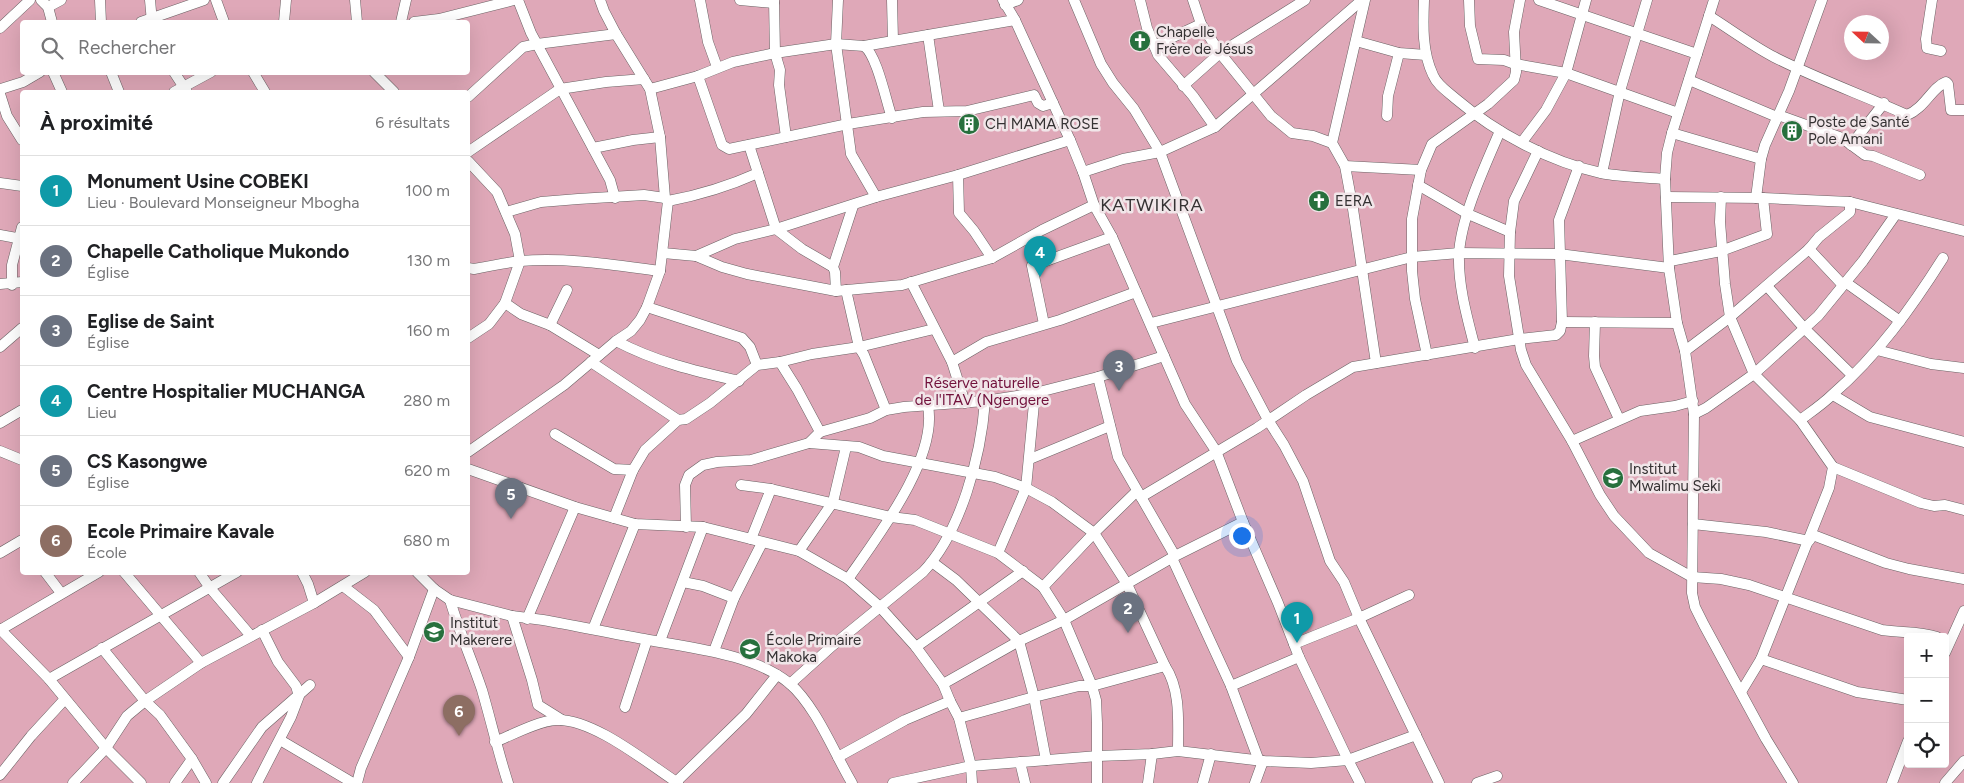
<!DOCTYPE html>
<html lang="fr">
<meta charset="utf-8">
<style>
body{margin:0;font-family:Figtree,sans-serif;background:#f6f6f6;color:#202124}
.controls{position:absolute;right:15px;bottom:15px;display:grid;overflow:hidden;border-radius:5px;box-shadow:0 5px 20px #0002}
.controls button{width:45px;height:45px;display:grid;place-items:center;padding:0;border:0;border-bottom:1px solid #e0e0e0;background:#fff;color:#202124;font:25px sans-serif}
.compass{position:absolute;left:1844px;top:15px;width:45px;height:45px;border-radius:50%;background:#fff;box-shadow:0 5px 20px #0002;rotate:292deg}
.you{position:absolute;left:1241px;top:535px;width:18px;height:18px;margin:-12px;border:4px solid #fff;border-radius:50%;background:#1a73e8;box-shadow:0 0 0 8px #1a73e833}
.badge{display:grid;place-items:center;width:32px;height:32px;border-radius:50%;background:#2563eb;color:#fff;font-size:16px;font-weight:700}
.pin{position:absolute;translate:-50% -41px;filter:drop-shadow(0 1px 2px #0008)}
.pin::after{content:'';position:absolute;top:26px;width:18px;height:15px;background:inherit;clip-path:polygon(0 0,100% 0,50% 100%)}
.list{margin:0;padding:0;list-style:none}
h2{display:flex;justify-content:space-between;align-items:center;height:65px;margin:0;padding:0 20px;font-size:21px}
h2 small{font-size:16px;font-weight:400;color:#757577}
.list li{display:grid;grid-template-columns:32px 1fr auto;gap:15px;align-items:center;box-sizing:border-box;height:70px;padding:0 20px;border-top:1px solid #e0e0e0}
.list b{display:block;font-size:19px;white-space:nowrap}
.list p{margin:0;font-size:16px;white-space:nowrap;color:#757577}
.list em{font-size:16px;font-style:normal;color:#757577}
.icon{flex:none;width:28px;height:28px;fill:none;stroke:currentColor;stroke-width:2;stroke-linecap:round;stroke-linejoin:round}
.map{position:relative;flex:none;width:1964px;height:783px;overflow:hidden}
.search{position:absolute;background:#fff;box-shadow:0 5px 20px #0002;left:20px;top:20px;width:450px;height:55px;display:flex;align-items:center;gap:12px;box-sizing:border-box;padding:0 18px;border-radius:5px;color:#757577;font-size:19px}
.panel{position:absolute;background:#fff;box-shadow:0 5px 20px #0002;left:20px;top:90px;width:450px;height:485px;border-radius:5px}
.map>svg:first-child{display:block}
</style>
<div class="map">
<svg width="1964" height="783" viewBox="0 0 1964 783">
<rect width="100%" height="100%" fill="#f1e6e9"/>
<path fill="#dfa8b8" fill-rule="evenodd" d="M0,0H1964V783H0ZM22,22H468V72H22ZM1852,22H1882V52H1852ZM22,92H468V572H22ZM1908,637H1945V764H1908Z"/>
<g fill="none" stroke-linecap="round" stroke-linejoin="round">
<g stroke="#6b6264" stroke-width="11">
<g id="minor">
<path d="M41,0L48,7L52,22"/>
<path d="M100,0L101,22"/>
<path d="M150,0L152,22"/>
<path d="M216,0L224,22"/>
<path d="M355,0L357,22"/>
<path d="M518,0L531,33L610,180L615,198"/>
<path d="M700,0L708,42L717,67"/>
<path d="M740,0L774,3"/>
<path d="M774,0L775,53L780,70L779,85L786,137"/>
<path d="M838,0L836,44L851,154L876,197"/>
<path d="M892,0L893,40"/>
<path d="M1003,0L1015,20L1070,140L1083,172L1094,205L1112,237L1185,404L1216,451L1243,522L1278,603L1299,657L1348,760L1360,783"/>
<path d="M1074,0L1101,64L1113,83L1134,109L1160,152L1237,361L1268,420L1284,445L1303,481L1330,561L1344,582L1359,618L1409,595"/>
<path d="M1140,0L1147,28L1158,55L1193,96L1215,127"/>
<path d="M1193,0L1201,24L1220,53L1271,116L1292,133L1313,136L1332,143"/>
<path d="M1365,0L1332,143L1345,166L1353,209L1376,363"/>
<path d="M1424,0C1423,25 1422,52 1433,75C1437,85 1448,92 1456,99C1496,133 1550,162 1601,173C1621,177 1644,177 1665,179"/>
<path d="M1469,0L1470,26L1478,59L1504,60L1515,64L1566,73L1678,113"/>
<path d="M1539,0L1697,54"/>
<path d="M1714,0L1672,133L1667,153L1665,179L1669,268L1677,323L1685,351L1694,414L1692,593L1695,607L1704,625L1766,739L1793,783"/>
<path d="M1932,0L1926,39L1927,48L1941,51"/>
<path d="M1005,5L1018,0"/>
<path d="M48,7L61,0"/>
<path d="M1709,16C1730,29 1751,45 1774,57C1817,79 1863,95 1907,115C1925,108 1932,87 1946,82L1948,84L1951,110H1964"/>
<path d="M141,22L204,0"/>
<path d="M284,22L286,0"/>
<path d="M401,22L406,0"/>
<path d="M414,22L439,19L514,0"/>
<path d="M0,28L30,0"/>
<path d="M928,35L939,111"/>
<path d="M1356,41L1399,53L1426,55"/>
<path d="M864,46C877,55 886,101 892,118"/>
<path d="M1154,46L1201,24"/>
<path d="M53,72L62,92"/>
<path d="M111,72L119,92"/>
<path d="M174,72L187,92"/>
<path d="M253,72L265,92"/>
<path d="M374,72L394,92"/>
<path d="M698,76L722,145L729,149L848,124L923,112L967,111L1034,95L1038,103L1043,106L1053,103"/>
<path d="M1689,80L1777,117"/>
<path d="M1183,86L1220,53L1305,0"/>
<path d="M1,89L23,82L40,72"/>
<path d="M650,89L698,76L733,62L775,53L836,44L864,46L1015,20"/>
<path d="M174,92L211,72"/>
<path d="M0,94L7,116L22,140"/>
<path d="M468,97L523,47L537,44L616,34"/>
<path d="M1778,115L1842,138L1865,155L1873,156L1920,175"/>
<path d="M1387,116L1388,96L1399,53"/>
<path d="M1672,133L1761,159"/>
<path d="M1522,142L1546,110L1566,73L1586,0"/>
<path d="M749,145L776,229L802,249L833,267"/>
<path d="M1851,145L1884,103"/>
<path d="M593,148L633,140L660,137"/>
<path d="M1538,151L1514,201L1510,232L1509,276L1521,350L1526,365L1572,441L1600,495L1614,516L1649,553L1692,577L1721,579L1749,585L1882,630C1901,633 1919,631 1937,637"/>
<path d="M468,152L560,89L606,82L644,79"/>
<path d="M468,161L497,192L515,234L520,261L505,303L521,314L550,325L599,355"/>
<path d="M1345,166L1421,170"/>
<path d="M1083,172L1123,159L1160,152L1215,127L1362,0"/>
<path d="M1602,173L1620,91L1647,0"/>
<path d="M958,175L959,213L974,231L992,258"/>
<path d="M0,183L22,186"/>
<path d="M1418,185L1468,214L1510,232"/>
<path d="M1666,197L1763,198L1850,202L1964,231"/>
<path d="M1721,197L1720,222L1725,284L1730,317L1741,343L1754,374L1800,420L1833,467L1829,488L1761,659L1741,692"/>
<path d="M1756,198L1761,159L1765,145L1789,91L1822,0"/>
<path d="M668,201C700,195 729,186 758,173"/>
<path d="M506,212L541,202L578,199L644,195L665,198"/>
<path d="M0,235L22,239"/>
<path d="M1809,249L1840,282L1848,284L1900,321"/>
<path d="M663,253L696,256L735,239L776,229L876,197L958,175L1070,140"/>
<path d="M696,256L722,267L747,274L836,291L902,285L992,258L1042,230L1094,205"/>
<path d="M1670,261L1721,251L1767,234L1763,198"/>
<path d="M468,268L474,269C489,266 505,263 520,261C567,257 614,265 660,271"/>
<path d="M911,282L952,362L965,403"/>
<path d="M0,284L22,282"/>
<path d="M12,285V265L22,227"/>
<path d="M1767,286L1805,329L1852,375"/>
<path d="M846,290L859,347L864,355L886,410"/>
<path d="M836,291L835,272L833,267L853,206"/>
<path d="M647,307L742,338L750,347L757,365"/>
<path d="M1562,322L1677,323"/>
<path d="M1595,322L1594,356L1595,367L1619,419"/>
<path d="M1151,323L1412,257L1459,253L1559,254L1669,268"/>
<path d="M1044,324L1032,266L1112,237"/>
<path d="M550,325L567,290"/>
<path d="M468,338L489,324L505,303"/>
<path d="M616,341C656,362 695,371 739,381"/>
<path d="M0,347L22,328"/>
<path d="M1475,348C1467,317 1458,286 1459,254C1461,217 1485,166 1500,131"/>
<path d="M1877,350L1931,364L1964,368"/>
<path d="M1685,351L1730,317L1809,249L1819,237L1850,212V202"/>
<path d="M1427,355L1415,299L1412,271V219L1421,170L1432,144L1488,104L1514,80L1516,72L1514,32L1520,0"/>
<path d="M591,362L678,420"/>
<path d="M780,362L797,389L820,432"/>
<path d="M952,362L986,342L1060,320L1136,292"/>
<path d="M1098,377L1118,457L1175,556"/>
<path d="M1833,395L1870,417L1964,442"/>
<path d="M1694,414L1706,408L1754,374L1818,316L1863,261L1896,214"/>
<path d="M1800,420C1811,412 1823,404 1833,394C1877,356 1912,307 1943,258"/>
<path d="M0,423L22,410"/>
<path d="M555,434L614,469L633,470"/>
<path d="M1572,441L1640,411L1675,406L1693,401"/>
<path d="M809,443L859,447L883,456L995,477L1026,488L1052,502L1094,533L1127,584L1165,666C1181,690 1178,722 1178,751"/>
<path d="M0,451L22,460"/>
<path d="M468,452L564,385L616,341L631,331L640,320L647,307L660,271L668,201L665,198L660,137L650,89L616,34L604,11L600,0"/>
<path d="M1030,459L1110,426"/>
<path d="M1833,467L1921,503L1934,506L1945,505L1964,510"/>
<path d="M468,469L575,507L635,524L703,527L799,551L848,579L880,607L916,647L943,684L950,701L959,718L971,766L972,783"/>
<path d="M741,485L771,489L891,517L915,520L998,553L1043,587L1064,620L1092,686L1096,700L1097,723V783"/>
<path d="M1141,497L1257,428L1306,395L1353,367L1519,339L1556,335L1560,331L1562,322L1559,220L1579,166"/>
<path d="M614,518L633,470L645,450L678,420L686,419L710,403L757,365L780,362L812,354L859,347L934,329"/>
<path d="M1693,524L1766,532L1809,541L1813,535L1886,563L1909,569L1964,579"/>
<path d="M686,527L685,485L689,475L703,465L717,462L751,460L809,443L820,432L870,418L886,410L904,407L985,401L1035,393L1098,377L1164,356"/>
<path d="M751,539L771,489"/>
<path d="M799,551L833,502L846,447"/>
<path d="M0,553L22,540"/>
<path d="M998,553L1026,488L1035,393"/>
<path d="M1172,558L1231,686L1259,761"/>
<path d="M932,562L956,580L1019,641L1034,697L1046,760"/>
<path d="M45,572L61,593"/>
<path d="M124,572L201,663"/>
<path d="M199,572L210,588L251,636"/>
<path d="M302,572L308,584L314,603"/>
<path d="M417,572L434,589L450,600L512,616L543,620C577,626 610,633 644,639C689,648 752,653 789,683C816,706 834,753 852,783"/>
<path d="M848,579C877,537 938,459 928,406"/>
<path d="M683,582L703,586L734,598"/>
<path d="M343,586L374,610L409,657"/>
<path d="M1043,587L1094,533L1137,491"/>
<path d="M450,600C459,631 472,660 482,690C491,721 498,752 508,783"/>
<path d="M512,616L532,680L538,705L562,720"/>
<path d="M527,619L575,507"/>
<path d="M0,629L49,679L106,748L141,783"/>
<path d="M593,629L635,524"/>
<path d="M0,630L99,572"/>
<path d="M660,641L703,527"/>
<path d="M1294,644L1359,618L1439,783"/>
<path d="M916,647L1023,571"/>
<path d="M102,648L145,701L160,715L192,759L206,783"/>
<path d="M714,651L734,598L762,543"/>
<path d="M1945,653L1964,611"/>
<path d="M1761,659L1857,692L1908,700"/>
<path d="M49,679L237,572"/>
<path d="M790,684L832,646L923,572C961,532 981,456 985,401"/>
<path d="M943,684L1019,641L1064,620L1175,556L1243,522"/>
<path d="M1231,686L1299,657"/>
<path d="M625,707L647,640"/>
<path d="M959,718L1034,697L1079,686H1092L1165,666"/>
<path d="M280,740L353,783"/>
<path d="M495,742C512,735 538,721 556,720C593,718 647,763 678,783"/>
<path d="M838,757L905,720L950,701"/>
<path d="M1020,762L1025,783"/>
<path d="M0,775L31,736L65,699"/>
<path d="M73,783L106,748L127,716L145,701L201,663L314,603L365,572"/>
<path d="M175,783L192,759"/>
<path d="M223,783L262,727L310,685"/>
<path d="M257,783L291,717L299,696L296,686L278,662L262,630"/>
<path d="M357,783L361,768L409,657L434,589"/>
<path d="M675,783L746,714L777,675"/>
<path d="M893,783L971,766L1098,756L1152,754L1178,751L1263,761L1311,763L1348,760L1416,735"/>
<path d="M1148,783L1152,754"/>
<path d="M1203,783L1211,754"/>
<path d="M1255,783L1263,761"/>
<path d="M1477,783L1497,776"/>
<path d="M1892,783L1908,741"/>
<path d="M1945,783L1964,761"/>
</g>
</g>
<use href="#minor" stroke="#fff" stroke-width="10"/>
</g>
<defs>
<g id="church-disc" transform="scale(1.125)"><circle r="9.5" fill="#27703d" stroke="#f1e6e9"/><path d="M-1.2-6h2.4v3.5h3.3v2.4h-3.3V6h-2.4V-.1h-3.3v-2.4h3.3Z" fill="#fff"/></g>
<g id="building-disc" transform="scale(1.125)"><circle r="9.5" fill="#27703d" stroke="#f1e6e9"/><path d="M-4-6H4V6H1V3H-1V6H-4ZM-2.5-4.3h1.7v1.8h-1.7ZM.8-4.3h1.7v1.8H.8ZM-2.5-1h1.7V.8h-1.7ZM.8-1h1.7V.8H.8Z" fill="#fff"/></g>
<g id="school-disc" transform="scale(1.125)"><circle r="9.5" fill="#27703d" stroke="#f1e6e9"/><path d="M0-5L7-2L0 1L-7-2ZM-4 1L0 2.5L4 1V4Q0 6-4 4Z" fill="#fff"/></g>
</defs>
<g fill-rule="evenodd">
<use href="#church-disc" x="1140" y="41"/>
<use href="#building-disc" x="969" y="124"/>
<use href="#building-disc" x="1792" y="131"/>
<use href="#church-disc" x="1319" y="201"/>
<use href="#school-disc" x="1613" y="478"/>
<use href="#school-disc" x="434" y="632"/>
<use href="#school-disc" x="750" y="649"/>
</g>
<g text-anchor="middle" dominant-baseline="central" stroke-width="5" stroke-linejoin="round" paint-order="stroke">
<g font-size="15" fill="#353233" stroke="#f1e6e9" text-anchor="start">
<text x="1156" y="32">Chapelle<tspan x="1156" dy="17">Frère de Jésus</tspan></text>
<text x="1808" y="122">Poste de Santé<tspan x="1808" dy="17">Pole Amani</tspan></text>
<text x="985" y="124">CH MAMA ROSE</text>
<text x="1335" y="201">EERA</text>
<text x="1629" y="469">Institut<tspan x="1629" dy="17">Mwalimu Seki</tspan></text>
<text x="450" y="623">Institut<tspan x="450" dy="17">Makerere</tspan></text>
<text x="766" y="640">École Primaire<tspan x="766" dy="17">Makoka</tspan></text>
</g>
<g font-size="15" fill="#71103b" stroke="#f1e6e9">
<text x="982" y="383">Réserve naturelle<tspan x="982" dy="17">de l'ITAV (Ngengere</tspan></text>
</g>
<g font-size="18" letter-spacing="1" fill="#353233" stroke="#f1e6e9">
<text x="1152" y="205">KATWIKIRA</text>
</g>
</g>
</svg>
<div class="controls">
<button>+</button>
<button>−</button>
<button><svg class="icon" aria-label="locate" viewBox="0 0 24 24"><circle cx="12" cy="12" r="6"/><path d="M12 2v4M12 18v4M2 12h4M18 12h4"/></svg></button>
</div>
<svg class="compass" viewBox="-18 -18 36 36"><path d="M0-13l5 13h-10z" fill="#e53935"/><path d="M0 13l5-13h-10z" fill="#757577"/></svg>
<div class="you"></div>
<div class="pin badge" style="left:1297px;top:643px;background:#0f9aa8">1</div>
<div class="pin badge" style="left:1128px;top:633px;background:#6b7280">2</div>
<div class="pin badge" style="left:1119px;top:391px;background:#6b7280">3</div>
<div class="pin badge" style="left:1040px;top:277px;background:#0f9aa8">4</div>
<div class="pin badge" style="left:511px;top:519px;background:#6b7280">5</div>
<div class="pin badge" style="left:459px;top:736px;background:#8d6e63">6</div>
<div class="search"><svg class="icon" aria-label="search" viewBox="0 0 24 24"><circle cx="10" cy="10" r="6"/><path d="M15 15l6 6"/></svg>Rechercher</div>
<section class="panel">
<h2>À proximité<small>6 résultats</small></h2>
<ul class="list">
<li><span class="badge" style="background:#0f9aa8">1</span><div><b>Monument Usine COBEKI</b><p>Lieu · Boulevard Monseigneur Mbogha</p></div><em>100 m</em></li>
<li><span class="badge" style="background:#6b7280">2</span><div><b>Chapelle Catholique Mukondo</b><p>Église</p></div><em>130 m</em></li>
<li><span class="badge" style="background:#6b7280">3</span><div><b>Eglise de Saint</b><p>Église</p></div><em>160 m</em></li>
<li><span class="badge" style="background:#0f9aa8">4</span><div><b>Centre Hospitalier MUCHANGA</b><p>Lieu</p></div><em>280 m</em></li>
<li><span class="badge" style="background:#6b7280">5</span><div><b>CS Kasongwe</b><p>Église</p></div><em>620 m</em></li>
<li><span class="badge" style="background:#8d6e63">6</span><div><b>Ecole Primaire Kavale</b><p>École</p></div><em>680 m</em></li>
</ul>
</section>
</div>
